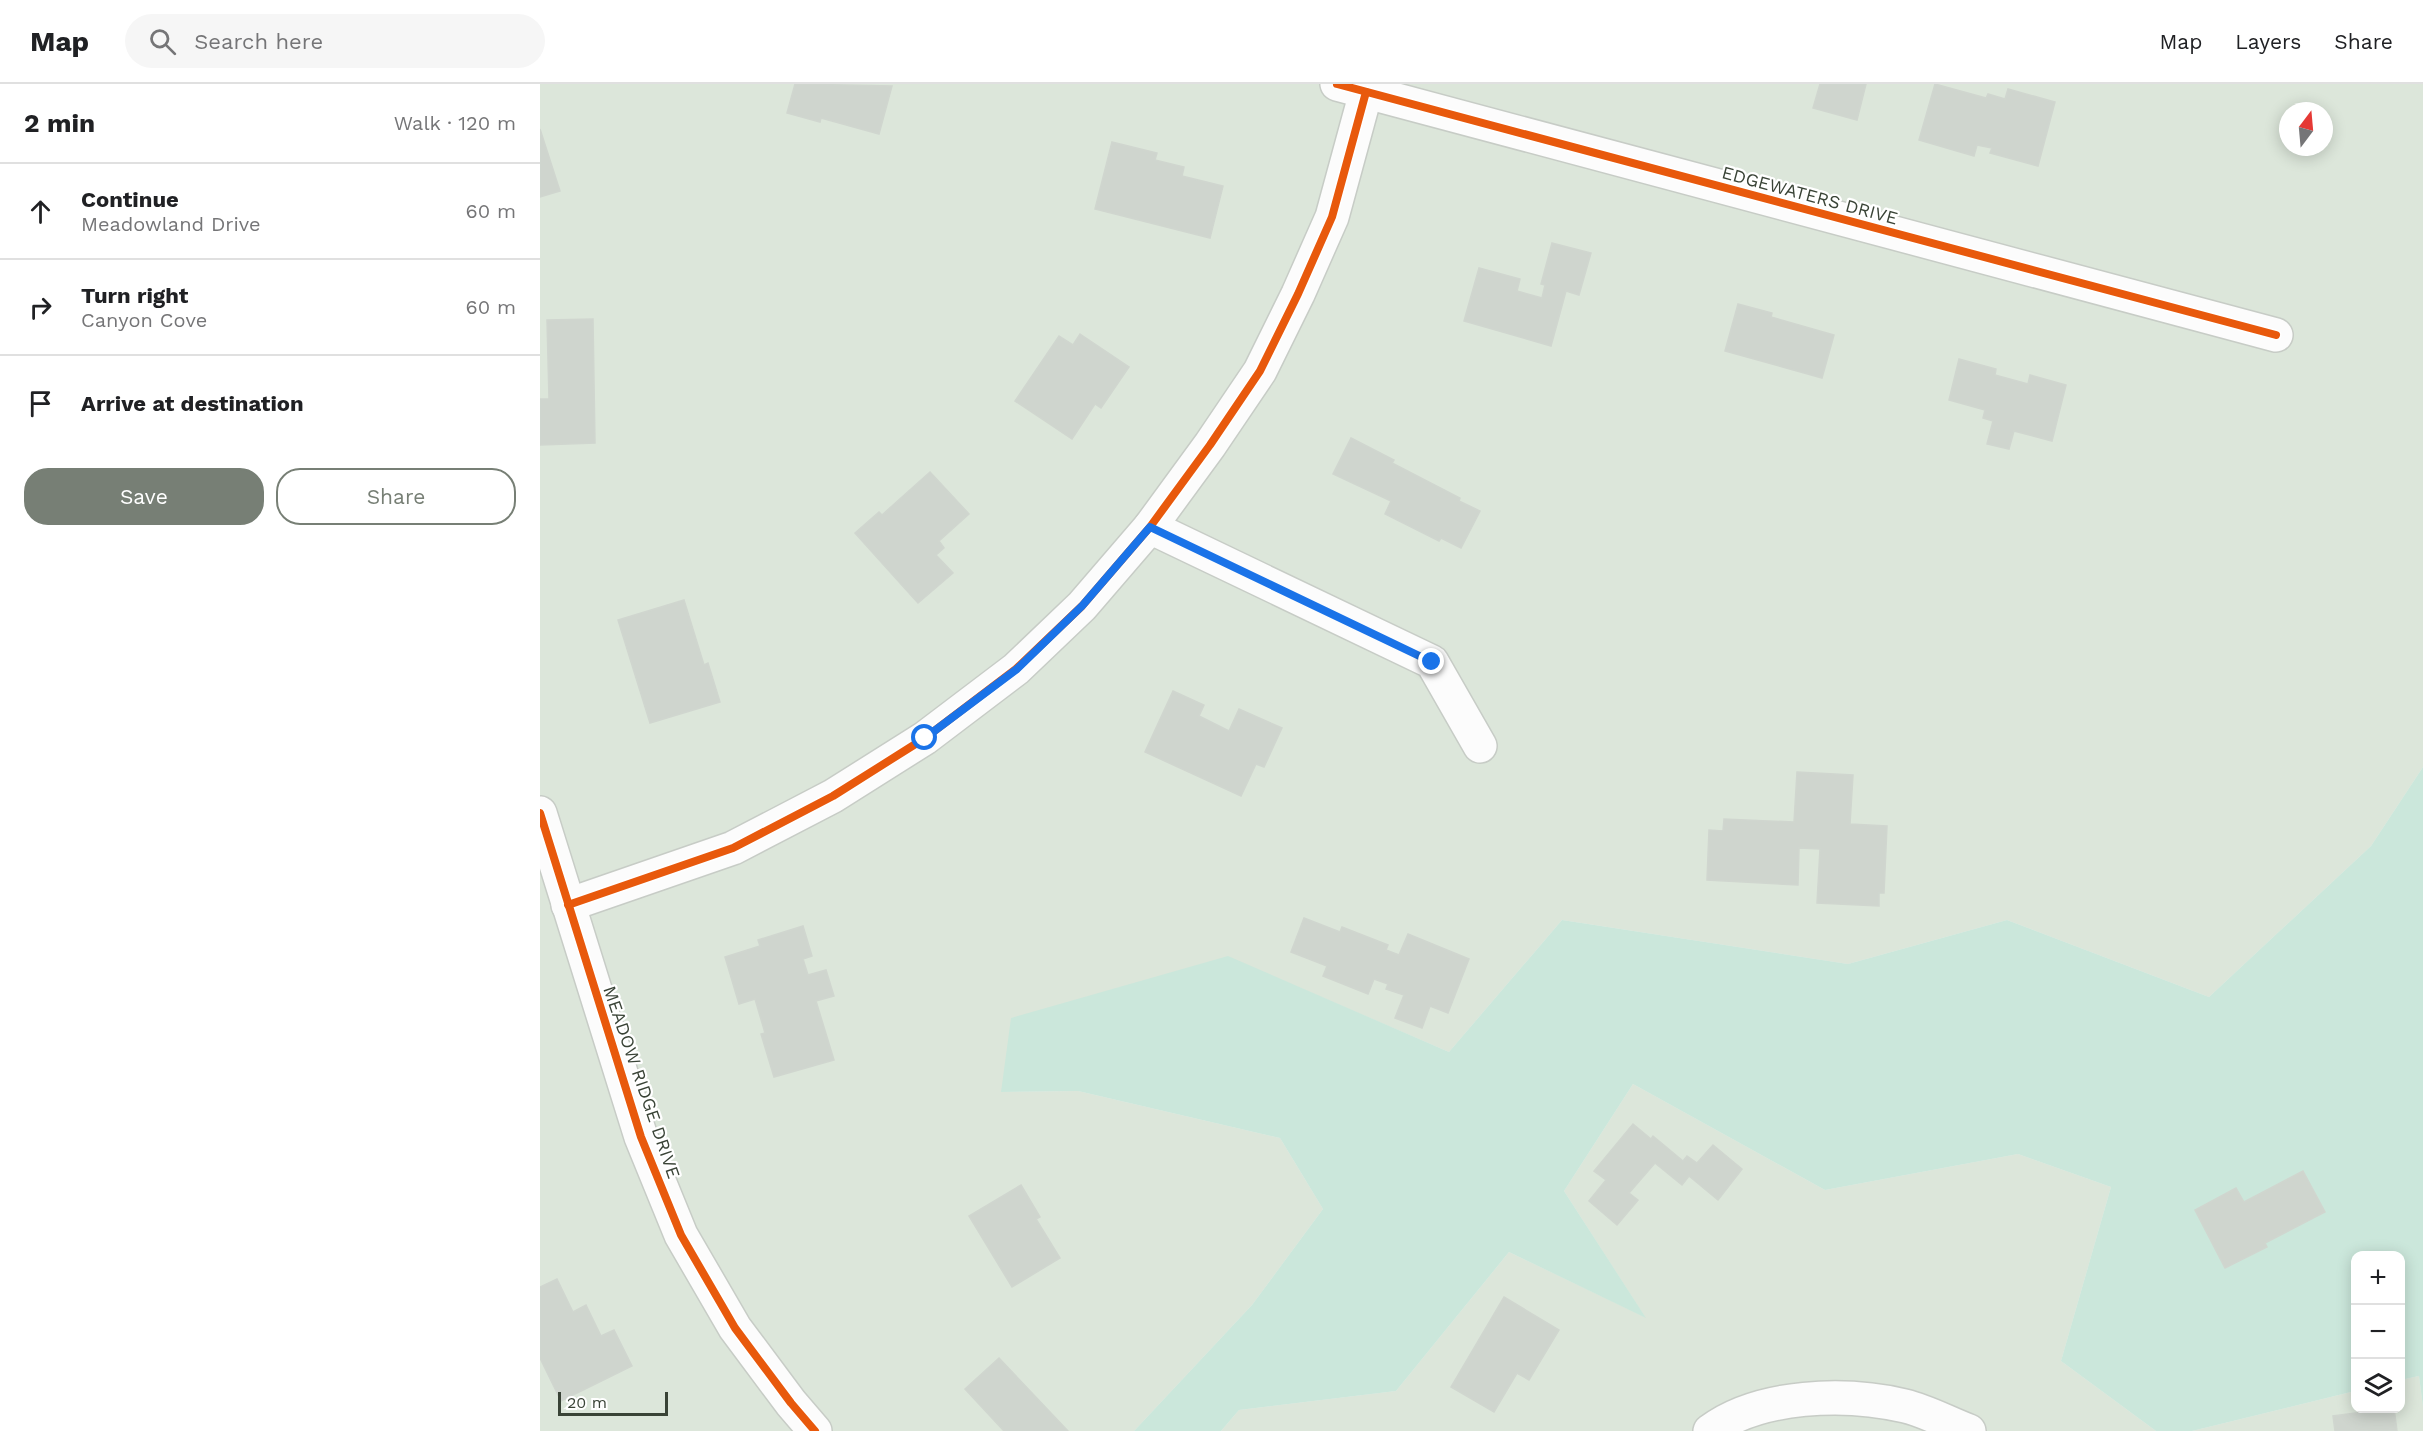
<!DOCTYPE html>
<meta charset="utf-8">
<style>
body{margin:0;font-family:"Work Sans",sans-serif;background:#f6f6f6;color:#202124}
.controls{position:absolute;right:18px;bottom:18px;display:grid;overflow:hidden;border-radius:12px;box-shadow:0 3px 15px #0003}
.controls button{width:54px;height:54px;display:grid;place-items:center;padding:0;border:0;border-bottom:2px solid #e0e0e0;background:#fff;color:#202124;font:30px sans-serif}
.compass{position:absolute;left:1739px;top:18px;width:54px;height:54px;border-radius:50%;background:#fff;box-shadow:0 3px 15px #0003;rotate:16deg}
.scale{position:absolute;left:18px;bottom:15px;width:110px;box-sizing:border-box;padding-left:6px;border:3px solid #394336;border-top:0;font-size:16px;line-height:21px;white-space:nowrap;color:#394336;-webkit-text-stroke:4px #fff;paint-order:stroke}
.stop{position:absolute;width:18px;height:18px;margin:-14px;border:4px solid #1a73e8;border-radius:50%;background:#fff}
.stop.end{background:#1a73e8;border-color:#fff;box-shadow:0 2px 6px #0008}
.list{margin:0;padding:0;list-style:none}
h2{display:flex;justify-content:space-between;align-items:center;height:78px;margin:0;padding:0 24px;font-size:26px}
h2 small{font-size:20px;font-weight:400;color:#757577}
.list li{display:grid;grid-template-columns:39px 1fr auto;gap:18px;align-items:center;box-sizing:border-box;height:96px;padding:0 24px;border-top:2px solid #e0e0e0}
.list b{display:block;font-size:22px;white-space:nowrap}
.list p{margin:0;font-size:20px;white-space:nowrap;color:#757577}
.list em{font-size:20px;font-style:normal;color:#757577}
.actions{display:flex;gap:12px;padding:18px 24px}
.actions a{flex:1;padding:14px 0;border:2px solid #777f75;border-radius:24px;text-align:center;font-size:21px;color:#777f75}
.actions .main{background:#777f75;color:#fff}
.icon{flex:none;width:33px;height:33px;fill:none;stroke:currentColor;stroke-width:2;stroke-linecap:round;stroke-linejoin:round}
.map{position:relative;flex:none;width:1883px;height:1347px;overflow:hidden}
header{display:flex;align-items:center;gap:36px;box-sizing:border-box;height:84px;padding:0 30px;background:#fff;border-bottom:2px solid #e0e0e0}
header strong{font-size:28px}
nav{display:flex;gap:33px;margin-inline-start:auto;font-size:21px}
.search{width:420px;height:54px;background:#f6f6f6;display:flex;align-items:center;gap:15px;box-sizing:border-box;padding:0 21px;border-radius:33px;color:#757577;font-size:22px}
main{display:flex}
aside{flex:1;background:#fff}
.map>svg:first-child{display:block}
</style>
<header>
<strong>Map</strong>
<div class="search"><svg class="icon" aria-label="search" viewBox="0 0 24 24"><circle cx="10" cy="10" r="6"/><path d="M15 15l6 6"/></svg>Search here</div>
<nav><a>Map</a><a>Layers</a><a>Share</a></nav>
</header>
<main>
<aside>
<h2>2 min<small>Walk · 120 m</small></h2>
<ul class="list">
<li><svg class="icon" aria-label="ahead" viewBox="0 0 24 24"><path d="M12 20V5M6 11l6-6 6 6"/></svg><div><b>Continue</b><p>Meadowland Drive</p></div><em>60 m</em></li>
<li><svg class="icon" aria-label="right" viewBox="0 0 24 24"><path d="M7 20v-9h11M14 6l5 5-5 5"/></svg><div><b>Turn right</b><p>Canyon Cove</p></div><em>60 m</em></li>
<li><svg class="icon" aria-label="arrive" viewBox="0 0 24 24"><path d="M6 21V4h12l-3 4 3 4H6"/></svg><div><b>Arrive at destination</b></div></li>
</ul>
<div class="actions"><a class="main">Save</a><a>Share</a></div>
</aside>
<div class="map">
<svg width="1883" height="1347" viewBox="0 0 1883 1347">
<rect width="100%" height="100%" fill="#e9eee9"/>
<g fill="#dce6da" fill-rule="evenodd">
<path d="M0,0H1883V683L1831,762L1669,913L1467,836L1308,880L1022,836L909,968L688,873L462,1008L538,1007L740,1054L783,1125L712,1221L594,1347H0ZM1748,27H1784V63H1748Z"/>
<path d="M1093,1000L1285,1106L1478,1070L1571,1103L1521,1277L1616,1347H681L699,1326L856,1307L969,1168L1105,1233L1024,1107Z"/>
<path d="M1879,1292L1883,1323V1347H1652L1815,1307L1816,1324H1860L1861,1296Z"/>
</g>
<path fill="#cbe7db" d="M1883,683V1323L1879,1292L1861,1296L1860,1172H1816L1815,1307L1652,1347H1616L1521,1277L1571,1103L1478,1070L1285,1106L1093,1000L1024,1107L1106,1234L969,1168L856,1307L699,1326L681,1347H594L712,1221L783,1125L740,1054L538,1007L461,1008L471,934L688,872L909,968L1022,836L1308,880L1467,836L1669,913L1831,762Z"/>
<g fill="#cfd5ce" stroke="#d0d6cf" stroke-width="1.5">
<path d="M255,0L352,2L339,50L281,34L280,38L247,29Z"/>
<path d="M1280,0H1326L1317,36L1273,24Z"/>
<path d="M1395,0L1446,14L1448,10L1465,15L1468,5L1515,18L1498,82L1450,69L1452,64L1437,61L1434,72L1379,56Z"/>
<path d="M0,45L20,107L0,113Z"/>
<path d="M572,58L617,69L615,76L644,83L642,92L683,102L670,154L555,125Z"/>
<path d="M1012,159L1051,169L1039,211L1026,207L1011,262L924,237L939,184L980,195L977,207L1002,214L1005,201L1001,200Z"/>
<path d="M1198,220L1232,229L1231,233L1294,251L1282,294L1185,267Z"/>
<path d="M53,235L55,359L0,361V315H9L7,236Z"/>
<path d="M540,250L589,283L561,324L555,320L532,355L475,317L519,252L533,261Z"/>
<path d="M1419,275L1456,285L1455,291L1488,300L1490,291L1526,301L1512,357L1474,347L1469,365L1447,360L1453,337L1443,334L1445,326L1409,316Z"/>
<path d="M811,354L854,376L852,379L920,414L919,417L940,427L921,464L901,454L899,457L845,430L851,417L793,390Z"/>
<path d="M390,388L429,430L399,457L404,464L396,471L413,489L378,519L315,449L339,428L342,431Z"/>
<path d="M144,516L164,581L168,579L180,618L110,639L78,536Z"/>
<path d="M633,607L664,621L659,632L689,647L699,625L742,644L724,683L716,680L701,712L605,668Z"/>
<path d="M1257,688L1313,691L1310,740L1347,742L1344,809H1339V822L1277,819L1280,765L1259,764L1258,801L1167,796L1169,746L1183,747L1184,735L1254,738Z"/>
<path d="M764,834L800,848L802,843L848,861L846,866L859,871L868,850L929,875L908,929L890,922L882,944L855,934L864,911L846,905L848,900L834,895L828,910L783,892L787,882L751,868Z"/>
<path d="M263,842L272,872L263,875L268,891L286,886L294,912L276,917L294,976L234,993L221,950L225,949L215,915L199,920L185,873L220,862L218,856Z"/>
<path d="M1093,1040L1111,1055L1113,1052L1143,1077L1147,1072L1157,1079L1173,1061L1202,1085L1178,1116L1149,1092L1142,1101L1115,1079L1089,1109L1098,1116L1077,1141L1049,1117L1066,1096L1054,1087Z"/>
<path d="M1763,1087L1785,1128L1725,1159L1727,1163L1685,1184L1655,1126L1696,1104L1704,1118Z"/>
<path d="M481,1101L500,1133L496,1135L520,1174L472,1203L429,1132Z"/>
<path d="M17,1195L33,1228L46,1221L61,1252L74,1246L92,1282L21,1317L0,1274V1203Z"/>
<path d="M964,1213L1019,1246L989,1296L977,1289L954,1328L911,1303Z"/>
<path d="M459,1274L528,1347H464L425,1305Z"/>
<path d="M1854,1324L1857,1347H1795L1793,1332Z"/>
</g>
<g fill="none" stroke-linecap="round" stroke-linejoin="round">
<g stroke="#c7ccc6" stroke-width="36">
<g id="street">
<path d="M797,0L1736,251"/>
<path d="M610,443L892,578L940,662"/>
<path d="M0,729L101,1053L141,1151L195,1244L251,1319L275,1347"/>
<path d="M28,821L193,764L293,712L385,654L476,585L542,522L610,443L670,361L720,287L758,210L792,133L826,8"/>
<path d="M1170,1347C1220,1310 1306,1308 1365,1322C1386,1327 1408,1339 1429,1347"/>
</g>
</g>
<use href="#street" stroke="#fcfcfc" stroke-width="33"/>
<g stroke="#fff" stroke-width="11">
<g id="cycleway">
<path d="M797,0L1736,251"/>
<path d="M0,729L101,1053L141,1151L195,1244L251,1319L275,1347"/>
<path d="M28,821L193,764L293,712L385,654L476,585L542,522L610,443L670,361L720,287L758,210L792,133L826,8"/>
</g>
</g>
<use href="#cycleway" stroke="#e8590c" stroke-width="8"/>
</g>
<g fill="none" stroke-linecap="round" stroke-linejoin="round">
<path stroke="#1a73e8" stroke-width="8" d="M385,654L477,585L542,522L610,443L892,578"/>
</g>
<g text-anchor="middle" dominant-baseline="central" stroke-width="4.5" stroke-linejoin="round" paint-order="stroke">
<g font-size="18" fill="#394336" stroke="#fff">
<text transform="translate(1270 111) rotate(15)">EDGEWATERS DRIVE</text>
<text transform="translate(102 998) rotate(71)">MEADOW RIDGE DRIVE</text>
</g>
</g>
</svg>
<div class="controls">
<button>+</button>
<button>−</button>
<button><svg class="icon" aria-label="layers" viewBox="0 0 24 24"><path d="M12 4l9 5-9 5-9-5zM3 14l9 5 9-5"/></svg></button>
</div>
<svg class="compass" viewBox="-18 -18 36 36"><path d="M0-13l5 13h-10z" fill="#e53935"/><path d="M0 13l5-13h-10z" fill="#757577"/></svg>
<div class="scale">20 m</div>
<div class="stop" style="left:385px;top:654px"></div>
<div class="stop end" style="left:892px;top:578px"></div>
</div>
</main>
